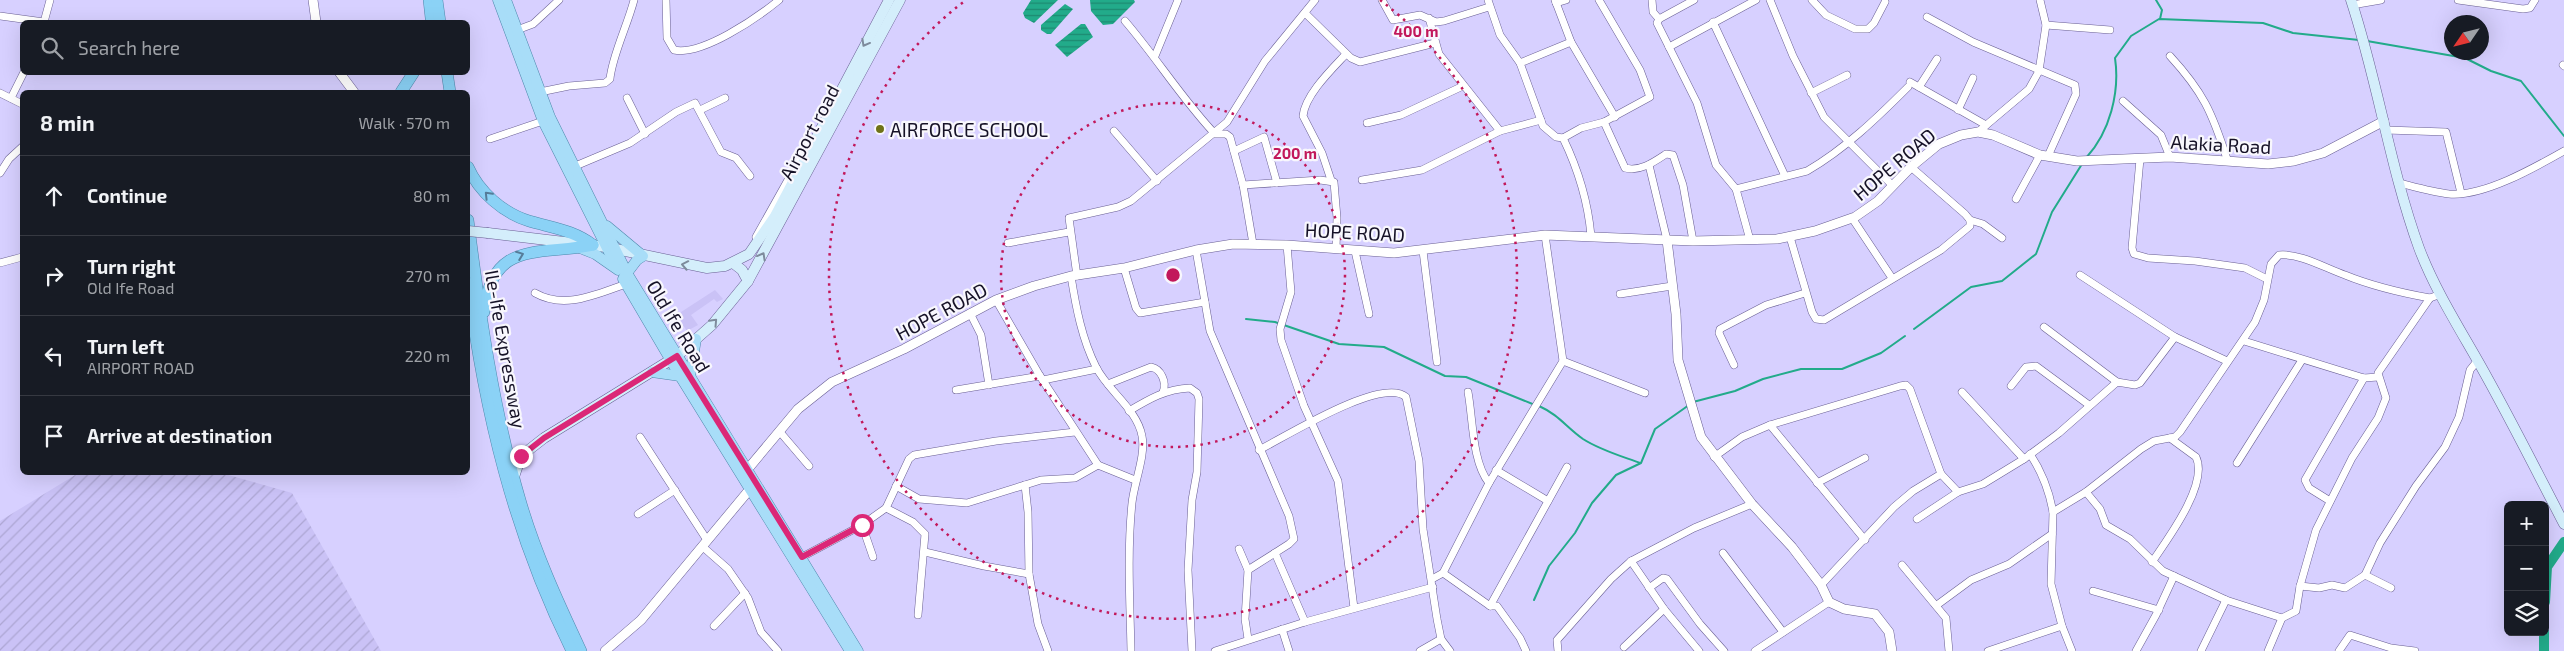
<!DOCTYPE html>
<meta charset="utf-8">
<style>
body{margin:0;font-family:"Exo 2",sans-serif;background:#242831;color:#f1f3f6}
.controls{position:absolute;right:15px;bottom:15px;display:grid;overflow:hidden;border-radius:8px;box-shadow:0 5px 20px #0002}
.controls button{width:45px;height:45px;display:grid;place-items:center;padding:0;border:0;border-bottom:1px solid #363941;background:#171b24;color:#f1f3f6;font:25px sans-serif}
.compass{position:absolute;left:2444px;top:15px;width:45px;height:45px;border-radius:50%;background:#171b24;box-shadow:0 5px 20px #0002;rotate:235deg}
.stop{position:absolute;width:15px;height:15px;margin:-11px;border:4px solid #db2777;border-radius:50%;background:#fff}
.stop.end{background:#db2777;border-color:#fff;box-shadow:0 1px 5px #0008}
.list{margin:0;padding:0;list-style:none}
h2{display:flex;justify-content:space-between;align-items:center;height:65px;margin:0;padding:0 20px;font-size:21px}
h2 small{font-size:16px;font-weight:400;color:#9ea1a6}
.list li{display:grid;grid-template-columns:32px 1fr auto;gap:15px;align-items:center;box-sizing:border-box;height:80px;padding:0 20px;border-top:1px solid #363941}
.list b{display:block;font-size:19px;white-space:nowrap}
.list p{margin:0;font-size:16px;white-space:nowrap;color:#9ea1a6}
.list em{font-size:16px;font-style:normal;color:#9ea1a6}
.icon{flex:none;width:28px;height:28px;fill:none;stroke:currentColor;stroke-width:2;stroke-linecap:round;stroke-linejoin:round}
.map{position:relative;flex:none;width:2564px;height:651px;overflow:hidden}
.search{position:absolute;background:#171b24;box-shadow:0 5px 20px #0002;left:20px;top:20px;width:450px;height:55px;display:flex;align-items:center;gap:12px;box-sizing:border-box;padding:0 18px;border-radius:8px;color:#9ea1a6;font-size:19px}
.panel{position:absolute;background:#171b24;box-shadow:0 5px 20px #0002;left:20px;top:90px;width:450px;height:385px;border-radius:8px}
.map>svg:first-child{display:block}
</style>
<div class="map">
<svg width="2564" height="651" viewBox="0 0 2564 651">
<defs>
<pattern id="industrial-furrows" width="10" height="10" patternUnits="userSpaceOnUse" patternTransform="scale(1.25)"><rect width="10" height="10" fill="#cac2f6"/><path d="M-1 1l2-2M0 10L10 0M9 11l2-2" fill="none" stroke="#ada6d3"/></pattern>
<pattern id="water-rules" width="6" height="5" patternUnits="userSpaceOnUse" patternTransform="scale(1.25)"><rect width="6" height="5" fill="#22ab8a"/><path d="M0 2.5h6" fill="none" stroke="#1d8a71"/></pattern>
</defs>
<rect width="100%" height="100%" fill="#d7d0ff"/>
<path fill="#cac2f6" d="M715,290L723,299L717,302L714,299L691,315L698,325L687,331L678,318V314Z"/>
<path fill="url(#industrial-furrows)" d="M80,472L221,473L292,493L381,651H0V521Z"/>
<g fill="url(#water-rules)">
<path d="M1031,0H1058L1034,23L1025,18L1023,13Z"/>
<path d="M1090,0H1134L1135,2L1113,24L1103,25L1091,11Z"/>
<path d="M1065,4L1073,9L1051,34H1047L1041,30V25Z"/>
<path d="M1081,24H1085L1093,37L1067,57L1055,45Z"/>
</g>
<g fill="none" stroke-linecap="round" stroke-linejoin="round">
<g stroke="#22ab8a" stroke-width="2">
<path d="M2156,0L2162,10L2160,19"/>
<path d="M2367,41L2465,58L2491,71L2521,81L2564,136"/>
<path d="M2086,158C2110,132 2120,92 2115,58L2131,36L2159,19L2263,23L2293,33L2359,40"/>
<path d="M1246,319L1275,322L1339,344L1384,347L1445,376L1466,377L1535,405"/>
<path d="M1914,329L1971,287L2002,281L2036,254L2052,212L2082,164"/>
<path d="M1693,402L1735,391L1763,379L1801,369H1842L1881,353L1905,336"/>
<path d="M1539,406C1559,415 1566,427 1583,439C1600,450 1621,456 1640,463"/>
<path d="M1534,600L1549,566L1575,533L1592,503L1616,475L1641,463L1655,429L1689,405"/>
</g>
<g stroke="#22ab8a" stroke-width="10">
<path d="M2545,602L2547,567L2564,542"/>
<path d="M2544,651V632"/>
</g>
<g stroke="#695f93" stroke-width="8">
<g id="minor">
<path d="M666,0L667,38L674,50C702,56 757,18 779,0"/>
<path d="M1382,0L1393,20L1420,15L1436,22L1444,21L1489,7"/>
<path d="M1488,0L1500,35L1520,63L1543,126L1556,137L1563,138L1581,128L1604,122L1650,97L1640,70L1599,0"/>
<path d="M1555,0L1571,42L1615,117"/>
<path d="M1652,0L1653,12L1659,19"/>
<path d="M1694,0L1659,19L1657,23L1697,103L1716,165L1736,189"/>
<path d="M1770,0L1793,56L1824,117L1893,186"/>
<path d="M1812,0L1826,15L1855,29H1868L1874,23L1885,2"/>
<path d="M2458,0L2523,9L2530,8L2535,0"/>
<path d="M1556,3L1566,0"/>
<path d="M2352,5L2381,0"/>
<path d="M1305,13L1351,58L1360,62L1435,43"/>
<path d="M0,16L44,22"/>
<path d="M1927,17L1973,42L2075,85L2076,94L2048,156"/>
<path d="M1429,18L1439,54L1500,131L1541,120"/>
<path d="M1125,21C1156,57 1182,99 1215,134H1226L1230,137L1243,185L1253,244"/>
<path d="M44,22L50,0"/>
<path d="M1713,22L1785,176"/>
<path d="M2046,25L2110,30"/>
<path d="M517,30L533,24L559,0"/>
<path d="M1669,47L1756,0"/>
<path d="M1155,56L1178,0"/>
<path d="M2170,56C2203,92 2212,112 2227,159"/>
<path d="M1520,63L1571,42"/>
<path d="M2563,65L2564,66"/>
<path d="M1910,82L1986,125"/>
<path d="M1919,87L1937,59"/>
<path d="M540,92L569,86L605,83L610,79C612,56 628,24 634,0"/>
<path d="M0,93L22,104"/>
<path d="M1811,93L1847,75"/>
<path d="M11,98L24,72"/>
<path d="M627,98L645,134"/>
<path d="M2123,101L2161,135L2170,157"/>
<path d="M700,110L725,98"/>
<path d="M1958,110L1973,78"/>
<path d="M1604,122L1625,168C1640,172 1654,162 1666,154L1673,155L1683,185L1693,241"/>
<path d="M1367,123L1401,115L1463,86"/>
<path d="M2386,130L2446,132L2461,193"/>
<path d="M1114,131L1157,181"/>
<path d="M1978,132L2029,89L2039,71L2046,25L2040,0"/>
<path d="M1563,138C1578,169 1588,201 1591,236"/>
<path d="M490,139L543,121"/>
<path d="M1234,151L1264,137L1277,183"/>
<path d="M2140,159L2132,248L2134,254L2148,258L2195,261L2245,268L2267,279"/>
<path d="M1649,165L1667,240"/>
<path d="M573,167L630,143L676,112L695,103L721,152L736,158L750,176"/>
<path d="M0,173L9,159L22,147"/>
<path d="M1331,180L1322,153L1303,116C1305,95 1332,69 1346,54"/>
<path d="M1362,180L1422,170L1500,131"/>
<path d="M2399,183C2415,187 2432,192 2449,194C2483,197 2534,168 2564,151"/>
<path d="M1243,185L1320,180L1334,182L1337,218L1336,248"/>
<path d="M2016,199L2040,155"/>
<path d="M1852,218L1892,278"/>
<path d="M1970,220L1983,224L2002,238"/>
<path d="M756,237L807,146"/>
<path d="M1790,237L1812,312L1816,319L1824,320L1941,250L1970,226V220L1965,214L1911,167"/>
<path d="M1750,240L1736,189L1807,171C1845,149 1877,118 1908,87"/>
<path d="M1008,243L1069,232"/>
<path d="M1287,245L1291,292L1280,329L1281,340L1304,406L1338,481L1354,608"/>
<path d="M1196,250L1210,331L1289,516L1294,539L1289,544L1248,570"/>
<path d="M1355,251L1369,314"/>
<path d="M1423,251L1437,362"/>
<path d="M0,263L22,257"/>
<path d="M1124,268L1136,308L1140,313L1205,302"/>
<path d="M2080,275L2175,337L2227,361"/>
<path d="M1071,276C1076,308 1082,339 1096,367C1108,391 1137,409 1142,436C1146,455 1134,483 1132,503C1127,552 1130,602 1131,651"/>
<path d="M1077,276L1069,218L1118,207L1131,201L1227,122L1265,61L1315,0"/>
<path d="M535,293C565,310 596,294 626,284"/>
<path d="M1620,294L1672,286"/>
<path d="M996,300L1040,376L1098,465L1135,480"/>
<path d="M970,313L981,335L989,385"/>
<path d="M2044,327L2117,382"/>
<path d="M2244,341L2364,378L2378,377"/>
<path d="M1563,361L1645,393"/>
<path d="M1734,365L1719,333L1720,329L1766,305L1805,293"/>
<path d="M1043,380L1097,369"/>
<path d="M1108,384L1151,367C1161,369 1167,382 1163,392"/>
<path d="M2011,386L2026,367L2036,366L2089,405"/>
<path d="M956,390L1040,376"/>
<path d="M1468,392C1473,419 1472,462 1489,483"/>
<path d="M1962,392L2024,459"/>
<path d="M1129,411C1149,399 1166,389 1190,388L1197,393L1199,399L1197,472L1192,500L1188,570L1192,651"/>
<path d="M1770,425L1865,540"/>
<path d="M780,432L809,466"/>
<path d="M640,437L707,540"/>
<path d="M1259,450C1285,437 1382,376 1406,397L1419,461L1423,529L1437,619L1441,639L1450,651"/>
<path d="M2030,454C2042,472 2049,490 2053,512L2051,584L2062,626"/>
<path d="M1714,457L1742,437L1770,425L1900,386L1906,385L1910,389L1941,474L1913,491L1894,507L1821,585"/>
<path d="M2237,463L2302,360"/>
<path d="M1496,470L1548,501"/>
<path d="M1941,474L1958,492"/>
<path d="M1817,483L1865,458"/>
<path d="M1025,485L1028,512L1029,574"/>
<path d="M896,486L919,499L967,503L1041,480L1075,478L1098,465"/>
<path d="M2086,492L2100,509L2106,525L2130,539L2163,571L2226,600L2282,618"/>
<path d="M2330,501L2309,488L2305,480L2364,378"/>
<path d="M886,508L913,522L925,534L918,615"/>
<path d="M2053,512L2086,492L2141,449L2154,441L2175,437L2180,432L2255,322L2264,300L2271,264L2279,255C2300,253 2325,268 2345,275C2372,286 2402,293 2430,298"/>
<path d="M638,514L675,490"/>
<path d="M1917,519L1958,492L1983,484L2024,459L2059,433L2117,382L2135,385L2140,383L2175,337"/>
<path d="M862,525L873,557"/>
<path d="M703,547L728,569L748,598L761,632L778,651"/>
<path d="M1239,549L1248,570L1245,619L1248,639"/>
<path d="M925,552L984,566L1029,574L1038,624L1048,651"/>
<path d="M1275,553L1305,622"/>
<path d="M1723,553L1783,632"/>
<path d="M802,557L862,525L886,508L909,459L914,455L996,441L1075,432"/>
<path d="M1631,561L1664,609L1699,651"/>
<path d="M2152,562C2167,540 2209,484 2196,457L2170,438"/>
<path d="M1902,565L1946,618L1949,651"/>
<path d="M1443,573L1490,606H1497L1520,638L1526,651"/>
<path d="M2365,575L2391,588"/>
<path d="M1432,579L1443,573L1489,483L1563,361L1545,235"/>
<path d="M2300,586L2319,588L2332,585L2345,588L2365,575L2380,543L2416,486L2445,447L2459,417L2470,370L2478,360"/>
<path d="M1649,588L1663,578L1667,579L1700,624L1724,651"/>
<path d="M2093,591L2159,610"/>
<path d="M1937,605L1971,580L2009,564L2052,534"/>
<path d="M1490,606L1567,467"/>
<path d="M714,626L745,593"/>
<path d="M1282,629L1289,651"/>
<path d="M1624,647L1664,609"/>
<path d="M1215,651L1305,622L1433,587"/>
<path d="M1420,651L1441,639"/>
<path d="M1558,651L1557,640L1611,579L1631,561L1694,528L1752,504"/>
<path d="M1755,651L1829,602"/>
<path d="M1988,651L2062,626L2072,651"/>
<path d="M2136,651L2156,615L2174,576"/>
<path d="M2201,651L2226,600"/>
<path d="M2268,651L2282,618L2296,611L2300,586L2316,530L2352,458L2378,418L2386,398L2378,373L2430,298L2441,294"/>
<path d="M2339,651L2350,635L2391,648L2415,651"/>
</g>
</g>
<g stroke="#695f93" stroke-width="10">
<g id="tertiary">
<path d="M313,0L316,22"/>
<path d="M339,72L354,92"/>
<path d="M1667,240L1676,314L1678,360L1701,437L1752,504L1792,547L1821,585L1829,602L1844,609L1875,614L1889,632L1892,651"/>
<path d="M747,470L798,409L832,382L904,349L996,300L1034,286L1071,276L1124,268L1196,250L1233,244L1287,245L1394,253L1545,235L1693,241L1777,239L1815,231L1855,217L1878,201L1911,167L1939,144L1961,135L1978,132L1993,135L2040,155L2077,161L2170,157L2268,164L2294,161L2323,153L2384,121"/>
<path d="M605,651L641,620L750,489"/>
</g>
</g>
<g stroke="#695f93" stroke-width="11">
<g id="secondary">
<path d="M2351,0C2378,82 2390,168 2419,248C2434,288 2458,326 2479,363C2509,416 2536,470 2564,524"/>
<path d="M488,233L606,247L707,268L725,266L749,254L775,216L889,0"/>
<path d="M733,263L742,270L748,281"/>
<path d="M514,477L521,456L544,438L677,356L712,325L748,281L900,0"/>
</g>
</g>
<g stroke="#4f88ac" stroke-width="11">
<g id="primary">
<path d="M498,0L543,121L614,262"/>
<path d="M506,0L550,117L627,273L858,651"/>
<path d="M607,226L643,256L637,260L624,277"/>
<path d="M580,248L595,254L618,270"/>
<path d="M623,279L680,376L850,651"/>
<path d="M652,372L680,376"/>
<path d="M690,377L696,339"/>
</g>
</g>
<g stroke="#4f88ac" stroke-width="12">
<g id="trunk">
<path d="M429,0L431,18L434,22"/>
<path d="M437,0L440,22"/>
<path d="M447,72L450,92"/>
<path d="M401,92L414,72"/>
<path d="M468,167C479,192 503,213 529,221C553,228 573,230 593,245"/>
<path d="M468,220C480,314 493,408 520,500C535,552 558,602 581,651"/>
<path d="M468,283C484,411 514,535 572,651"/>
<path d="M484,312C492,239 539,256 593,245"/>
</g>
</g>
<use href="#minor" stroke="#fff" stroke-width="7"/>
<use href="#tertiary" stroke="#fff" stroke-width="9"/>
<use href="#secondary" stroke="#d4eefb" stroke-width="10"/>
<use href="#primary" stroke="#a8ddf8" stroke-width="10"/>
<use href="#trunk" stroke="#8bd2f6" stroke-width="11"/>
<g stroke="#695f93" stroke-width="11" stroke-linecap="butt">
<path id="secondary-bridge" d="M468,231L488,233"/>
</g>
<use href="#secondary-bridge" stroke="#d4eefb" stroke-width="10"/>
</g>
<defs><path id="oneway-chevron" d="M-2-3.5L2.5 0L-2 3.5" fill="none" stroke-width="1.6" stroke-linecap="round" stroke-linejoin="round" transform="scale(1.25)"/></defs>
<g stroke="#7e8b9c">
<use href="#oneway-chevron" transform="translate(865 43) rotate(119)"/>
<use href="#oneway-chevron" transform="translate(762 256) rotate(-61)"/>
<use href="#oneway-chevron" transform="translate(685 265) rotate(-169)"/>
<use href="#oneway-chevron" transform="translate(714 322) rotate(-47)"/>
</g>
<g stroke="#567c99">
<use href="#oneway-chevron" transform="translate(488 195) rotate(-134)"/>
<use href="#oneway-chevron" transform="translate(520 255) rotate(-21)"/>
</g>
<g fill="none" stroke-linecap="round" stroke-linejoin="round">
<path stroke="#db2777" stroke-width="6" d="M521,456L544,438L677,356L802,557L862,525"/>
</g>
<g fill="none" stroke="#c2185b" stroke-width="2.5" stroke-dasharray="2.5 5">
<circle cx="1173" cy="275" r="172"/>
<path d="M1380 0A344 344 0 1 1 966 0"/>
</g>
<circle fill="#6f7218" stroke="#f8f7fd" stroke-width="2" cx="880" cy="129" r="5"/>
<g text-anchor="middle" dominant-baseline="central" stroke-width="4.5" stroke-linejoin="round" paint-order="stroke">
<g font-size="19" fill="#161227" stroke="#f8f7fd" text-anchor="start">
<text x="890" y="129">AIRFORCE SCHOOL</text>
</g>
<g font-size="19" fill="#161227" stroke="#f8f7fd">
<text transform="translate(809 132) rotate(-62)">Airport road</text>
<text transform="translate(2221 144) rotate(3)">Alakia Road</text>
<text transform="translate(1894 164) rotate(-40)">HOPE ROAD</text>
<text transform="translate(1355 232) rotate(3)">HOPE ROAD</text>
<text transform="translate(941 311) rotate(-28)">HOPE ROAD</text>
<text transform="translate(679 326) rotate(59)">Old Ife Road</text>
<text transform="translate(506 349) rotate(80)">Ile-Ife Expressway</text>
</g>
</g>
<circle cx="1173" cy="275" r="8" fill="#c2185b" stroke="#f8f7fd" stroke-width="2.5"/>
<g font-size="15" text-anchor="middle" font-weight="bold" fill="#c2185b" stroke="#f8f7fd" stroke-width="4.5" stroke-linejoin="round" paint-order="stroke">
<text x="1416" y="37">400 m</text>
<text x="1295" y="159">200 m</text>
</g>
</svg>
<div class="controls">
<button>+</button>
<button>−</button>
<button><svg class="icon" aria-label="layers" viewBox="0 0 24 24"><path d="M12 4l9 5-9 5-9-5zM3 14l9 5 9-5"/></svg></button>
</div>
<svg class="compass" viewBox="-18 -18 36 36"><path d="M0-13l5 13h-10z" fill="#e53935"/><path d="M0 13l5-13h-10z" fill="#9ea1a6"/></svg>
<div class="stop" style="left:862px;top:525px"></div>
<div class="stop end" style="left:521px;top:456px"></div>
<div class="search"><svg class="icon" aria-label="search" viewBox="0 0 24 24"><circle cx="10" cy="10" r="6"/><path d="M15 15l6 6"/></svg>Search here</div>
<section class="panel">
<h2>8 min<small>Walk · 570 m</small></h2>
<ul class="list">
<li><svg class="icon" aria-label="ahead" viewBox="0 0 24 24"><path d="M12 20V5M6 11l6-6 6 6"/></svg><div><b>Continue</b></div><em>80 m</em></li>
<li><svg class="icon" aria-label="right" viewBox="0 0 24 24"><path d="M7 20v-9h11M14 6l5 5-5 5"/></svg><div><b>Turn right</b><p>Old Ife Road</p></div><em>270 m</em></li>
<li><svg class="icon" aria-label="left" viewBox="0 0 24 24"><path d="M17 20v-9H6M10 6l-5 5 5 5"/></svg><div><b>Turn left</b><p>AIRPORT ROAD</p></div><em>220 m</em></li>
<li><svg class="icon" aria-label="arrive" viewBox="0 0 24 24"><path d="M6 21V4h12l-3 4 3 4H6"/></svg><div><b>Arrive at destination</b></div></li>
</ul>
</section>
</div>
